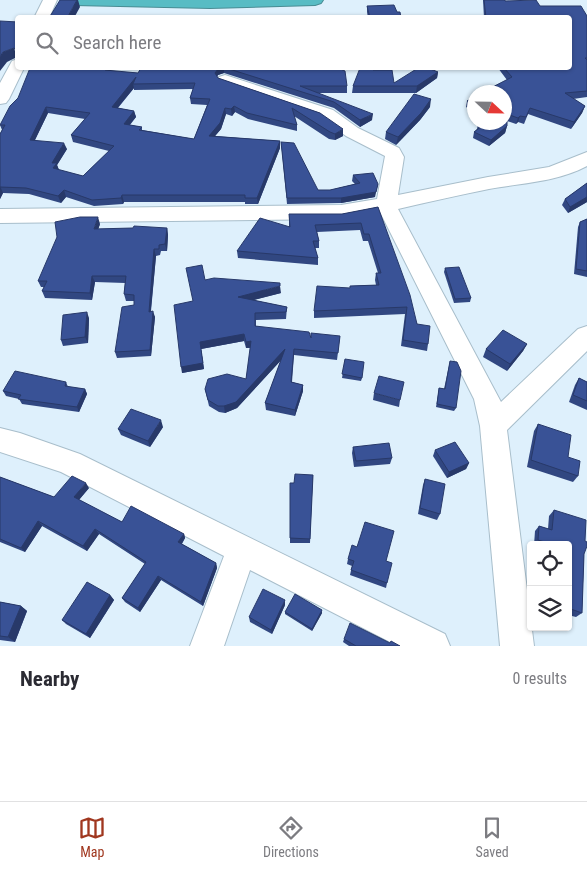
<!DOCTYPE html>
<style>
body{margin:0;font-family:"Roboto Condensed",sans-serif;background:#f7f7f7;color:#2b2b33}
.controls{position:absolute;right:15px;bottom:15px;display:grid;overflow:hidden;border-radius:5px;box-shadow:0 1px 4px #0004}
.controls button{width:45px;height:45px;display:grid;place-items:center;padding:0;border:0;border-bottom:1px solid #e1e1e2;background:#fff;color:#2b2b33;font:25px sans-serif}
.compass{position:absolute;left:467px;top:85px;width:45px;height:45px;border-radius:50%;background:#fff;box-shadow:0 1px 4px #0004;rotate:112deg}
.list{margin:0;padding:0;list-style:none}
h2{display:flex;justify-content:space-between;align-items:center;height:65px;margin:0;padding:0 20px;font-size:21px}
h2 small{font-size:16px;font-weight:400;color:#7c7c81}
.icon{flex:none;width:28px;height:28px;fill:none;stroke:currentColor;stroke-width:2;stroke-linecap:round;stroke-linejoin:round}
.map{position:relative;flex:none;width:587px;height:646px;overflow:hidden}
.search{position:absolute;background:#fff;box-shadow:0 1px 4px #0004;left:15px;right:15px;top:15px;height:55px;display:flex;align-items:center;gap:12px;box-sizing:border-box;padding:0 18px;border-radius:5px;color:#7c7c81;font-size:19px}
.sheet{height:155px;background:#fff}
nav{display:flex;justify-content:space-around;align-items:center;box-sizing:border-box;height:70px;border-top:1px solid #e1e1e2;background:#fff;font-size:14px;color:#7c7c81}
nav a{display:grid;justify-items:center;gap:2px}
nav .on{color:#a0371f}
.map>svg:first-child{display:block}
</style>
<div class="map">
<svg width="587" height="646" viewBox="0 0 587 646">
<rect width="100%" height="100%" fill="#def0fc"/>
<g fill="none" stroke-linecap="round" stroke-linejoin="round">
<g stroke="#a8becb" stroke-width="2">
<g id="minor">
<path d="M43,0H57L49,18H34Z"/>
<path d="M18,59V68H24L9,99L6,103L0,104V83L12,61Z"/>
<path d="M225,75L333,110L358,128L399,148L404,157L398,195L488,177L549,167L587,152V166C557,182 522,183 489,189C459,195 428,202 398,209L501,402L578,329L587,326V351L507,430L534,646H500L480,426L474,399L380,212L341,219L0,223V209L341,205L377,199L385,156L346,136L321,118L219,83L217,80L219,77Z"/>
<path d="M0,428L20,433L80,454L445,634L450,646H398L250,570L224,646H190L224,556L61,472L0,452Z"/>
</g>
</g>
<g stroke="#488c93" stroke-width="2">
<path id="highway" d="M66,0H323L321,3L315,5L210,8L74,5L68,3Z"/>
</g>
<use href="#minor" fill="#fff" fill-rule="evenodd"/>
<use href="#highway" fill="#58bcc4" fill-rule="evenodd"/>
</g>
<g fill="#314781" fill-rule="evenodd">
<path d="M483,0H505V1L540,6L587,16V97L573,99L585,106L582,113L571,129L528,114L524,124L518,122L516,124L507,121V126L505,133L489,146L473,138L474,132L477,129L478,124L504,122V92L507,80L498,68H570V18H484Z"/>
<path d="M367,6L397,12L401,18H368L367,12Z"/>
<path d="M112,68L110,71L138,73L141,68H338L347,86V93H317L372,120L360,127L334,108L224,73L218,75L217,77L218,78L320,113L343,136L335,140L329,139L294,116L297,125V131L248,119L235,112L232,116L226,114L221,129L215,136L280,141V148L258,204H245V202H124L123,204L94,206L66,197L61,203L29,194L3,193L0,199V134L2,130L0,125ZM134,88V90L193,89L190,98L191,104L207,105L194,139L142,130V127L130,125L136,117L134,111L118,108ZM48,113L85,119L71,135L73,142L109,151L83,176L59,170L57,165L67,149L35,140Z"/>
<path d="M375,70L394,83L438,72L437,78L416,93H352L353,86Z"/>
<path d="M474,97V112L466,107L467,101Z"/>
<path d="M430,107L420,120L396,145L385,139L386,132Z"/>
<path d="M281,142L318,190H330L355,184L352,181L353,175L375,197L341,203L287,204Z"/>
<path d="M587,183V202L568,213L562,205L565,199Z"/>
<path d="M378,207L417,324L428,344L427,351L401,346L405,314L314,318V311L350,288V286L376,285L375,280L376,273H378L368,241H363L360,230L317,232L319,241V248H315L318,258V265L238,258L237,251L289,227V214H342Z"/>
<path d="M587,219V277L574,274L578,227L580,222Z"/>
<path d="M100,224L98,229L167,228L168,235L167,251H161L160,255L156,256L151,311L155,317L151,356L117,358L115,352L134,305V301H126L124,294L125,283L95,282L92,300L45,298L42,291L44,287H41L38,281Z"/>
<path d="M445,268L471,298L470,302L454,303L444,272Z"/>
<path d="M205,280L281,293L253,300L287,307L286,319L256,320V326L311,338L340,336L337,360L294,355L292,382L303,385V391L295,416L266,410L265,403L281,360L237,408L225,413L219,412L209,406L205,389L246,379L251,348H246L244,341L201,349L204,369L182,373L193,301Z"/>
<path d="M89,318L88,343L63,346L61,340Z"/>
<path d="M527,344L523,351L507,371L483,357L486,349Z"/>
<path d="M345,359L362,378L361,381L342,378Z"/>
<path d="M450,361L456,408L454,411L436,407L439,388L444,389Z"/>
<path d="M579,378L587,382V410L569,402L575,385Z"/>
<path d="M66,382L68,387L85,389L87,394L79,412L22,404L19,399L6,396L3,391Z"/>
<path d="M374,393L400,400L399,407L373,400Z"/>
<path d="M538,424L568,457L578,476L573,482L527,467L534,431Z"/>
<path d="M163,427L150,447L121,435L118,429Z"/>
<path d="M353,447L392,458L390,464L354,467L352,453Z"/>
<path d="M435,450L469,463L466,469L447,478L433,456Z"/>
<path d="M313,475L310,543H290V483H294Z"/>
<path d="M0,477L54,497L89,488L79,500L122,522L184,534L185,538L182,544L216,563L217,568L203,606L161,580L140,612L125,602L122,598L145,564L99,534L87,551L42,526L25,552L0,542Z"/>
<path d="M425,479L440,514L437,520L418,514L423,485Z"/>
<path d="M554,510L584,554L582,613L576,617L568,615V545H534L535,531L539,526L548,529L549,516Z"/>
<path d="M348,559L386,561L387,583L386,588L350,575L352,566L347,564Z"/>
<path d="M110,595L114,600L90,638L66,624L62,620Z"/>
<path d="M0,602L21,606L27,611L15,642L0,640Z"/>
<path d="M285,605L272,634L250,622L249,617Z"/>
<path d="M285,612L322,613L312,631L285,614Z"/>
<path d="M344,639L400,646H349L343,642Z"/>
</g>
<g fill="#283969">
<path d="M77,0H78L80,7L74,18H67Z"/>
<path d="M14,48L17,57L7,62L0,71V57L3,52Z"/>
<path d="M106,68H112L106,76L105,70Z"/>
<path d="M222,68H224V73L218,75L215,79V73L218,69Z"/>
<path d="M438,72L437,78L416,93L417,86Z"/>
<path d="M136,77L133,84L134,88L113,113L112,107Z"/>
<path d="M431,99L430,107L420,120L396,145L398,137Z"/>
<path d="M234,106L235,112L232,116L231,109Z"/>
<path d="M585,106L582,113L571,129L574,122Z"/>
<path d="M46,107L48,113L32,146L30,140Z"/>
<path d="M225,108L226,114L221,129L210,142L209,136Z"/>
<path d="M134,111L136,117L125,130L124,124Z"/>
<path d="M373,114L372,120L360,127V120Z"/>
<path d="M520,116L518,122L516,124L518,118Z"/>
<path d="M507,126L505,133L489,146L491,140Z"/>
<path d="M343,129V136L335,140V134Z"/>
<path d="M280,141V148L258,204L257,198Z"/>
<path d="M64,143L67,149L57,165L59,170L56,175L52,163Z"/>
<path d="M378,184L375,197L341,203V198Z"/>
<path d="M0,186L3,193L0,199Z"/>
<path d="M64,190L66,197L61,203L58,196Z"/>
<path d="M122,195L124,202L123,204L121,198Z"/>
<path d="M587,197V202L568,213L570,207Z"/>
<path d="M98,217L100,224L96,236L94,229Z"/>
<path d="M167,228L168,235L167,251L165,244Z"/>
<path d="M154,249L156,256L150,318L149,312Z"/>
<path d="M92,276L95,282L92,300L90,293Z"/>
<path d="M280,286L281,293L238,304V297Z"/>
<path d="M153,311L155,317L151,356L150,350Z"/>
<path d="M87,312L89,318L88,343L85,337Z"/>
<path d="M244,334V341L201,349L204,369L182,373L181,367L200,342Z"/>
<path d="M251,341L252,347L246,348V342Z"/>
<path d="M527,344L523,351L507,371L510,364Z"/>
<path d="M285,349V356L237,408L225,413L224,406Z"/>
<path d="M303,385V391L295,416V410Z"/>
<path d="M85,389L87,394L79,412L77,407Z"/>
<path d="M161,420L163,427L150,447L148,441Z"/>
<path d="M469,463L466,469L447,478L449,472Z"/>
<path d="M86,483L89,488L77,502L74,497Z"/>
<path d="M38,521L42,526L25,552L21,548Z"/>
<path d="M95,529L99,534L87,551L83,546Z"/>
<path d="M184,534L185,538L180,546L178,542Z"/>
<path d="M216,563L217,568L203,606L201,602Z"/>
<path d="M158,576L161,580L140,612L138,608Z"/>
<path d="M110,595L114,600L90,638L86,634Z"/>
<path d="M285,600V605L272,634L271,630Z"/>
<path d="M21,606L27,611L15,642L8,637Z"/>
<path d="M322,610V613L312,631V629Z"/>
</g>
<g fill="#395296" stroke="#283969" fill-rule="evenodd">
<path d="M60,0H77L67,18H49Z"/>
<path d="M484,0H505V1L536,0L540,6H581L587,16V58H585L587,60V91L565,93L585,106L574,122L530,108L526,117L520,116L518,118L504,113V92H483L512,77L504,68H570V18H486Z"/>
<path d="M394,5L397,12H400L401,18H370L367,6Z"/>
<path d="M0,21L18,22V52H17L14,48L3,52L0,57Z"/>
<path d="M30,68H106L105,70L138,73L141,68H222L218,69L215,73L218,78L320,113L343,129L335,134L330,132L292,108L297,125L247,113L234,106L231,109L225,108L220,123L209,136L280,141L257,198H245V195H122L121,198L92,200L64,190L58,196L26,188L0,187V134L5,125H0L10,106L18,98ZM136,77L133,84L195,83L190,98L210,99L194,139L139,130L142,127L124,124L134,111L112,107ZM46,107L90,113L71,135L114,146L83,176L53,168L57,163H52L64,143L30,140Z"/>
<path d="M226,68H338L345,71L347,86H300L373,114L360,120L334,102Z"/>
<path d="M360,68H374L373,70H392L394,83L418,68H428L438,72L417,86H353Z"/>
<path d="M414,94L431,99L421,113L398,137L386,132Z"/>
<path d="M474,97V104L467,101Z"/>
<path d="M504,117L507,121V126L491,140L474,132L482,126L478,124L480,122H504Z"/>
<path d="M281,142L294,143L318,190H330L360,183L353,175L373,173L378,184L376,192L341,198H287Z"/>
<path d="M587,183V197L570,207L565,199Z"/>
<path d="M378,207L410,295L417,324L430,326L428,344L403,340L407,307L314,311L317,286L350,288V286L379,285L376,273H381L369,234H364L361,223L315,225L319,241H313L318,258L237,251L260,218L290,227L289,214H342Z"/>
<path d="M80,217H98L94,229L133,228L134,226L167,228L165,244L159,245V249H154L149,312L153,311L150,350L115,352L122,307L134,305V295L124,294L126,276H92L90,293L42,291L47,281H38L57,237L55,222Z"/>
<path d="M587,219V271L576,269L580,222Z"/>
<path d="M202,265L205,280L214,278L280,283V286L238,297L287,307L286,312L255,313V326L309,332L311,338V333L340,336L338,353L294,349L291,382L303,385L295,410L265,403L285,349L236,402L224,406H218L208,400L205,389L208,379L227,374L246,379L251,341L246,342L244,334L200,342L203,363L181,367L174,305L193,301L186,268Z"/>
<path d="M459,267L471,298L455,299L445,268Z"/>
<path d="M87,312L85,337L61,340L63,315Z"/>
<path d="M503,330L527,344L510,364L486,349Z"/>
<path d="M345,359L364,362L362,378L342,374Z"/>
<path d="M450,361L457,362L461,371L456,408L437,404L439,388L445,389Z"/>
<path d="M15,371L66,382L65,386L85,389L77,407L18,399L21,395L3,391Z"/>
<path d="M379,376L404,382L400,400L374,393Z"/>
<path d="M579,378L587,382V401L573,395Z"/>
<path d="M131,409L161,420L148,441L118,429Z"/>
<path d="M538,424L571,435L568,457L580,461L578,476L531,460Z"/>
<path d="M455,442L469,463L449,472L435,450Z"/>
<path d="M389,443L392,458L356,461L353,447Z"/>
<path d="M295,474L313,475L310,539L290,538V483H294Z"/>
<path d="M72,476L86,483L74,497L122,522L131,506L184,534L178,542L216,563L201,602L158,576L138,608L122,598L146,562L95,529L83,546L38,521L21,548L0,539V477L54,497Z"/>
<path d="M425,479L445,484L440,514L420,508Z"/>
<path d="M554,510L586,520L585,541L587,542V546L584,554L582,613L568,608V545H548V543L538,540L539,526L552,530Z"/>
<path d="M365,522L394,531L386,561L392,563L387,583L351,570L354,561L348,559L352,545L357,547Z"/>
<path d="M87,582L110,595L86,634L62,620Z"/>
<path d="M263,589L285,600L271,630L249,617Z"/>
<path d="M295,594L322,610L312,629L285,612Z"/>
<path d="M0,602L21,606L8,637L0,636Z"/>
<path d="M350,623L390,643L391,641L400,646H356L344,639Z"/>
</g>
</svg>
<div class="controls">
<button><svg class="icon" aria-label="locate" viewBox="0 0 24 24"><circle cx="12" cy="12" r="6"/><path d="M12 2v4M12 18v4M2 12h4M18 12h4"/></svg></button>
<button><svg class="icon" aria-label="layers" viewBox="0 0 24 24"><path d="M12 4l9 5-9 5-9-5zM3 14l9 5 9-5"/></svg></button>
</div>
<svg class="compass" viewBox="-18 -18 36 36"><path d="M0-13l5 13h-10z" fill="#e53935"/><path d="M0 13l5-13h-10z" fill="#7c7c81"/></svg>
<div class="search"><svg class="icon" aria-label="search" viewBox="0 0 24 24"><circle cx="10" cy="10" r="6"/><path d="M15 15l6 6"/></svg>Search here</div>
</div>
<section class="sheet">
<h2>Nearby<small>0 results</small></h2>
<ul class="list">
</ul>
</section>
<nav>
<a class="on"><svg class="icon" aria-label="map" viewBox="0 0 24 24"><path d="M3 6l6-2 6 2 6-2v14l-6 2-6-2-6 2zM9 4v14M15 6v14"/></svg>Map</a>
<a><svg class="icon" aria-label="directions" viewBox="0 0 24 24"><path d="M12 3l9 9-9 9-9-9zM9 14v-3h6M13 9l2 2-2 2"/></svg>Directions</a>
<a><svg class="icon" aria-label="saved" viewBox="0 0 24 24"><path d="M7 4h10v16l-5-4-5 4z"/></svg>Saved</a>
</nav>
